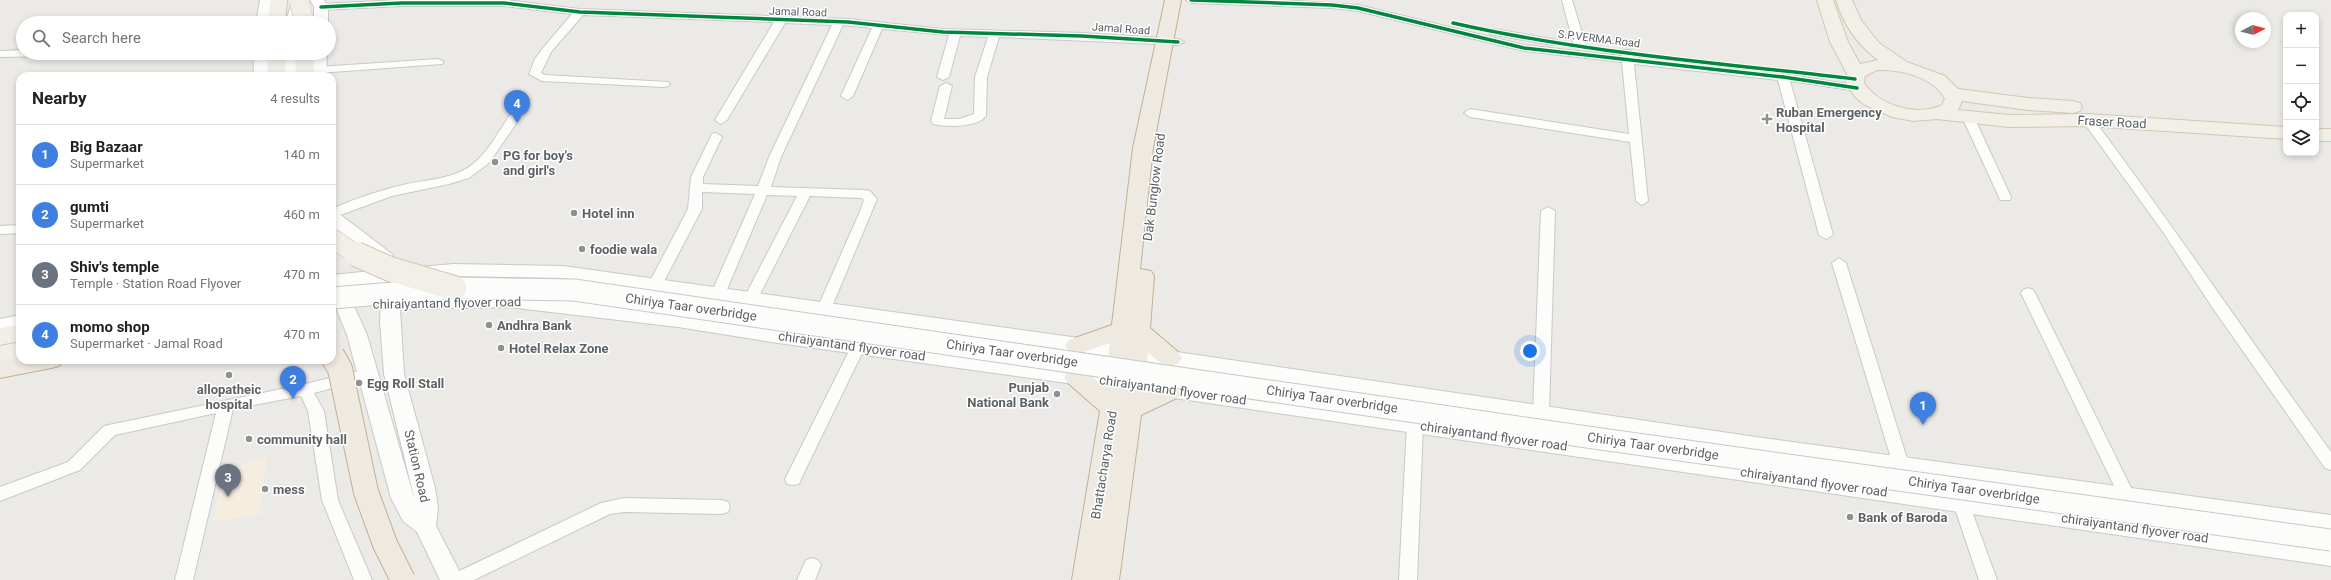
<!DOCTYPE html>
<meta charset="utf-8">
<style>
body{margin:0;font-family:Roboto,sans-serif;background:#f2f2f2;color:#202124}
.controls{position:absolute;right:12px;top:12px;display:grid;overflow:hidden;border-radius:8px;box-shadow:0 2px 6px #0003}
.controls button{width:36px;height:36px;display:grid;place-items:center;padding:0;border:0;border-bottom:1px solid #e0e0e0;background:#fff;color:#202124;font:20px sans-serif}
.compass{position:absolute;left:2235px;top:12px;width:36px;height:36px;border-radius:50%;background:#fff;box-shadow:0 2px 6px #0003;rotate:83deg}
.you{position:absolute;left:1530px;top:351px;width:14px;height:14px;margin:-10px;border:3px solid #fff;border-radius:50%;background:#1a73e8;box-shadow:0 0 0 6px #1a73e833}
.badge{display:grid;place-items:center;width:26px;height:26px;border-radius:50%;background:#8e9192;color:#fff;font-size:13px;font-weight:700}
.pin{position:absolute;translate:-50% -33px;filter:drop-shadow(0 1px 2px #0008)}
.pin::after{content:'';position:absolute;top:21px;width:14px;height:12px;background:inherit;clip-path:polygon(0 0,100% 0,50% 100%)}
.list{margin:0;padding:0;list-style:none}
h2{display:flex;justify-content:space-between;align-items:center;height:52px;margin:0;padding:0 16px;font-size:17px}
h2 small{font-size:13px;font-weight:400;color:#757577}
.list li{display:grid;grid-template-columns:26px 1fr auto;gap:12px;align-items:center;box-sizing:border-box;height:60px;padding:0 16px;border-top:1px solid #e0e0e0}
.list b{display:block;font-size:15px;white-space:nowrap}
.list p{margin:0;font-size:13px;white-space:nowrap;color:#757577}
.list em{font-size:13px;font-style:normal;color:#757577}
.icon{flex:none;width:22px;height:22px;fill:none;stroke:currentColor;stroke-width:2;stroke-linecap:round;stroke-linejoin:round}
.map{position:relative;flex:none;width:2331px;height:580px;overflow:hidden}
.search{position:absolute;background:#fff;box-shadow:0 2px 6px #0003;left:16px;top:16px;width:320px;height:44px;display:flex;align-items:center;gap:10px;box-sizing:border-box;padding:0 14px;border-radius:22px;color:#757577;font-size:15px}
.panel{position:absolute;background:#fff;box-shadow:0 2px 6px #0003;left:16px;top:72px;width:320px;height:292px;border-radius:12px}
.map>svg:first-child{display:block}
</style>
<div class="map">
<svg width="2331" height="580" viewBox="0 0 2331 580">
<rect width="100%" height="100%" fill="#eceae6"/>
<path fill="#f5eedf" d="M267,455L260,514L213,522L224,472Z"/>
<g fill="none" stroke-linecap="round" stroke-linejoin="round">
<g stroke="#c8c9c8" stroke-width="2">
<g id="street">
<path d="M398,0H506L580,9L848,19L943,29L1082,33L1178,39L1184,42L1178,45L999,37L987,77L986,116C977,128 946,127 933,124L931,121L940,86L946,83L952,86L944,119H959L974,114L975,77L988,37L960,36L949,77L943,80L937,77L949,35L882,29L853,96L847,100L841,96L872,28L843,25L781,157L771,187L865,190L870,191L877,199L831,309L829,312H819L817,309L861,209L864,200L862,198L810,196L758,298L756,301H746L744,298L797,196L767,195L725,294L723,297H713L711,294L755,194L702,192V209L662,285L655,290L648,285L688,209L691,177L712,134L716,133L722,137L703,177V184L758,186L769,157L832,25L785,23L727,120L721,124L715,120L774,22L583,15L551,52L541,73L545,75L668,82L670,84L668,86L664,87L542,81L529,74L535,59L543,48L572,14L504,6H402L321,10L316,7L321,4Z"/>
<path d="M1186,0H1281L1358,5L1524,45L1622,56L1623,50H1631L1633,57L1783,74L1861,86L1863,88L1861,90L1857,91L1790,81L1833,235L1826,239L1819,235L1778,80L1634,64L1648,201L1642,205L1636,201L1630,142L1470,117L1464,113L1470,109L1629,134L1622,62L1524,51L1358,11L1332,8L1191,3Z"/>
<path d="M1562,0H1572L1586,46L1584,48H1576L1574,46Z"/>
<path d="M1494,29L1552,39L1558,42L1552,45L1490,34V30Z"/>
<path d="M23,50V53H67L61,56L0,57V51Z"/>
<path d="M438,59L444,62L442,64L318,73L312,70L318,67Z"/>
<path d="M1968,113L1974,117L2011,197L2010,200H2000L1999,197L1962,117Z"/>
<path d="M514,114L520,118L489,163L469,178L449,184L392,196L332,218V209C356,198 381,190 407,184C430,179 454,179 473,164C489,151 498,132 510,115Z"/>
<path d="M2088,116L2092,117C2174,227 2251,341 2331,452V470L2325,468L2212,307L2163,232L2082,120Z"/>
<path d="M1548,207L1555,211L1549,413L1546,417L1541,419L1536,417L1533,413L1541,211Z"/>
<path d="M20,225V233L0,234V226Z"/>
<path d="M1839,258L1846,263L1909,465L1907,469L1901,471L1895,469L1893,465L1832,263Z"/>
<path d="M2028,288L2033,290L2035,293L2135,496L2133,501L2127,503L2121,501L2119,496L2021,293L2023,290Z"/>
<path d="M20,315V325L0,329V319Z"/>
<path d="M858,342L863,343L865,347L801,479L799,484L793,485L787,484L785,479L853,343Z"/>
<path d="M367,369L372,370L374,374L372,378L314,393L324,411L338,500L372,580H354L322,500L308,411L301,396L233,409L193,580H175L216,413L115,435L80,470L0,501V487L68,462L104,426L305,384Z"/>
<path d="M1415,419L1421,421L1423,425L1417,580H1399L1407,425L1409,421Z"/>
<path d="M1961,496L1967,498L1969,503L1997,580H1979L1953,503L1955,498Z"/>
<path d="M624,498L722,500L728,502L730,507L728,512L722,514L624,512L610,514L474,580H448L451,575L601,503Z"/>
<path d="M812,558L818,560L821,565L815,580H797L806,560Z"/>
</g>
</g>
<g stroke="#c8c9c8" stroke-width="2">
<g id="secondary">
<path d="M260,0H274L270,23H256Z"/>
<path d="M293,0H307L299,23H285Z"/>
<path d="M310,0H324L328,7V23H314V7Z"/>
<path d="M253,53H269L270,76H254Z"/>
<rect x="285" y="53" width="16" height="23"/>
<path d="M311,53H327L326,76H310Z"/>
<path d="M332,211L338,213L392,254L399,269L453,264L563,266L1136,346L1756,437L2331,515V533L1756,453L1136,360L563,278L453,276L401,281V295L508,293L678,313L778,329L1132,376L2331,546V566L1132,392L778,343L678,327L508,307L400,309L404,374L435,488L438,507L436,526L464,580H440L417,532L403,521L391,498L347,335L332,298V275L381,270L377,261L332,226ZM382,283L380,322L384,374L415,501L367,335L345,286Z"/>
</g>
</g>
<g stroke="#d3c7b4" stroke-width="2">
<g id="primary">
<path d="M271,0H287L285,23H267Z"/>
<path d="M1817,0H1833L1848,42L1860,64L1878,60C1857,45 1843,23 1836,0H1852L1861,20L1879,43L1907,62L1945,76L1958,89L2028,98L2073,101L2080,103L2082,107L2080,111L2073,113L2028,110L1962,101L1958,110L2009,115L2088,114L2286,127V139L2088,126L2009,127L1937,119L1913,121L1892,117L1865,105L1855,97L1846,83L1847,74L1830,42ZM1877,70C1900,69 1934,77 1945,99L1942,105C1917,117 1880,106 1864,83L1865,76Z"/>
<path d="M267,53H285L286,76H268Z"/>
<path d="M295,53H313L314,76H296Z"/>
<rect x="2316" y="129" width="15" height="12"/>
<path d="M20,325V341L0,345V329Z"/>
<path d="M20,342V358L0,362V346Z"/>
</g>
</g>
<g stroke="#c3b094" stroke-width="2">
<g id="highway">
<path d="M1165,0H1181L1153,148L1140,269L1151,271L1154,276L1150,328L1178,352L1182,358L1178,364C1164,368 1158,361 1148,352L1144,393L1171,382L1179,385L1183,391L1179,397L1141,415L1119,580H1072L1100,411L1068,383L1064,377L1068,371C1084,366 1093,378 1104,387L1110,343L1077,354L1069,352L1065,346L1069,340L1112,325L1133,148Z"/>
<path d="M20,357V360H63L59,366L51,368L0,378V360Z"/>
</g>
</g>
<use href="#street" fill="#fcfcfb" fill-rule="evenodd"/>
<use href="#secondary" fill="#fcfcfb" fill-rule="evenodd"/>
<use href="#primary" fill="#f2efe8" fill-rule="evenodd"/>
<use href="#highway" fill="#efeae1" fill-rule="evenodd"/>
<g stroke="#c8c9c8" stroke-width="23" stroke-linecap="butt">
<path id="secondary-bridge" d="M332,298L454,288L574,290L1608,440L2331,540"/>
</g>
<g stroke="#d3c7b4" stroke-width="20" stroke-linecap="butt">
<g id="primary-bridge-far1">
<path d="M299,0L304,23"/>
<path d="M332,238L357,255"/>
</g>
</g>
<g stroke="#d3c7b4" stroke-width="26" stroke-linecap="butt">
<path id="primary-bridge" d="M356,254L390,269L454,288"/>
</g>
<g stroke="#c3b094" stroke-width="26" stroke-linecap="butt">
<path id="highway-bridge" d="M332,355L340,369L366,492L385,544L403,580"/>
</g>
<use href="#secondary-bridge" stroke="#fcfcfb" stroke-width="21"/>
<use href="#primary-bridge-far1" stroke="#f2efe8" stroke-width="19"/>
<use href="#primary-bridge" stroke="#f2efe8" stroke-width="24"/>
<use href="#highway-bridge" stroke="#efeae1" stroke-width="24"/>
<g stroke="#fff" stroke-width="5.5">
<g id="cycleway">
<path d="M1191,0L1332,5L1358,8L1524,48L1783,77L1857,88"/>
<path d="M321,7L402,3H504L580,12L848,22L943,32L1082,36L1178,42"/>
<path d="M1453,23C1585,53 1721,63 1855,79"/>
</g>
</g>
<use href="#cycleway" stroke="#00873e" stroke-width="3.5"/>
</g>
<g fill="#8e9192" stroke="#fff" stroke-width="1.5">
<path d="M1765 113h4v4h4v4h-4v4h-4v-4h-4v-4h4z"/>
<circle cx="495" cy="162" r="4"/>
<circle cx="574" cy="213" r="4"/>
<circle cx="582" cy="249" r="4"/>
<circle cx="489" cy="325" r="4"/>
<circle cx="501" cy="348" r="4"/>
<circle cx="229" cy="375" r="4"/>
<circle cx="359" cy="383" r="4"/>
<circle cx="1057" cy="394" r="4"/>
<circle cx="249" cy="439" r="4"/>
<circle cx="265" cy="489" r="4"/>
<circle cx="1850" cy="517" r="4"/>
</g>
<g text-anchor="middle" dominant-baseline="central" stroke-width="3" stroke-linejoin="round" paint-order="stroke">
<g font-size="11" fill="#5c6164" stroke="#fff">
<text transform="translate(798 12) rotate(2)">Jamal Road</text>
<text transform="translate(1121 29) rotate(4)">Jamal Road</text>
<text transform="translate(1599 39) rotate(7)">S.P.VERMA.Road</text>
</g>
<g font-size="13" font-weight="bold" fill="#5c6164" stroke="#fff" text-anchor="start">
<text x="1776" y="112">Ruban Emergency<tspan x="1776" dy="15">Hospital</tspan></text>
<text x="503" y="155">PG for boy's<tspan x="503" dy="15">and girl's</tspan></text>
<text x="582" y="213">Hotel inn</text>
<text x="590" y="249">foodie wala</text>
<text x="497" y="325">Andhra Bank</text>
<text x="509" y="348">Hotel Relax Zone</text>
<text x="367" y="383">Egg Roll Stall</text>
<text x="1049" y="387" text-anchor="end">Punjab<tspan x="1049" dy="15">National Bank</tspan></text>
<text x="229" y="389" text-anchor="middle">allopatheic<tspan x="229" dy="15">hospital</tspan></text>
<text x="257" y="439">community hall</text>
<text x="273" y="489">mess</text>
<text x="1858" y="517">Bank of Baroda</text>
</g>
<g font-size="13" fill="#5c6164" stroke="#fff">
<text transform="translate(2112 122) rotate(3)">Fraser Road</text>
<text transform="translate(1154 187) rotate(-83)">Dak Bunglow Road</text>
<text transform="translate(447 303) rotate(-1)">chiraiyantand flyover road</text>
<text transform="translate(691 307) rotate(8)">Chiriya Taar overbridge</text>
<text transform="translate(852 346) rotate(8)">chiraiyantand flyover road</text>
<text transform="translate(1012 353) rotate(8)">Chiriya Taar overbridge</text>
<text transform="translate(1173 390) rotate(8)">chiraiyantand flyover road</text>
<text transform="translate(1332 399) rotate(8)">Chiriya Taar overbridge</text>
<text transform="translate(1494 436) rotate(8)">chiraiyantand flyover road</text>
<text transform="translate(1653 446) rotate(8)">Chiriya Taar overbridge</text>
<text transform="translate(1104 465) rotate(-81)">Bhattacharya Road</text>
<text transform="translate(417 466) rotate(77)">Station Road</text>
<text transform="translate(1814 482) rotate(8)">chiraiyantand flyover road</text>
<text transform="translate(1974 490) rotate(8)">Chiriya Taar overbridge</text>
<text transform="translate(2135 528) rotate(8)">chiraiyantand flyover road</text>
</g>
</g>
</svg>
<div class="controls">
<button>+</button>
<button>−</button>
<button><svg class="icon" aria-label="locate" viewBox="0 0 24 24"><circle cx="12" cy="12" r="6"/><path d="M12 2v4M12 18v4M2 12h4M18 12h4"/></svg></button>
<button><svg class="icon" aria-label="layers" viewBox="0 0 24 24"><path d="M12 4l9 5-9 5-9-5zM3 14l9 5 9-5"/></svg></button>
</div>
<svg class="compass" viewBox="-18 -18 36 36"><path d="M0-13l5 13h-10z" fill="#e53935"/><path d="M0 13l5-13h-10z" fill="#757577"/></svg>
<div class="you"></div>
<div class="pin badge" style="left:1923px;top:425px;background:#3f7fe0">1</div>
<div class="pin badge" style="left:293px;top:399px;background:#3f7fe0">2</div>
<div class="pin badge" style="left:228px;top:497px;background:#6b7280">3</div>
<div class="pin badge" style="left:517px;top:123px;background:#3f7fe0">4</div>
<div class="search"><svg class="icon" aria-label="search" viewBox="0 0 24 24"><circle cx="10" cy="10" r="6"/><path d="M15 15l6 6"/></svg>Search here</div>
<section class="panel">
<h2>Nearby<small>4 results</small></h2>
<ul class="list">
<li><span class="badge" style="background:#3f7fe0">1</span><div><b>Big Bazaar</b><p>Supermarket</p></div><em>140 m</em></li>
<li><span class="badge" style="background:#3f7fe0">2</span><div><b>gumti</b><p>Supermarket</p></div><em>460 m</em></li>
<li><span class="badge" style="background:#6b7280">3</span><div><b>Shiv's temple</b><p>Temple · Station Road Flyover</p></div><em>470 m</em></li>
<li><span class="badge" style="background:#3f7fe0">4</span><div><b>momo shop</b><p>Supermarket · Jamal Road</p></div><em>470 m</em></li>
</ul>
</section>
</div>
